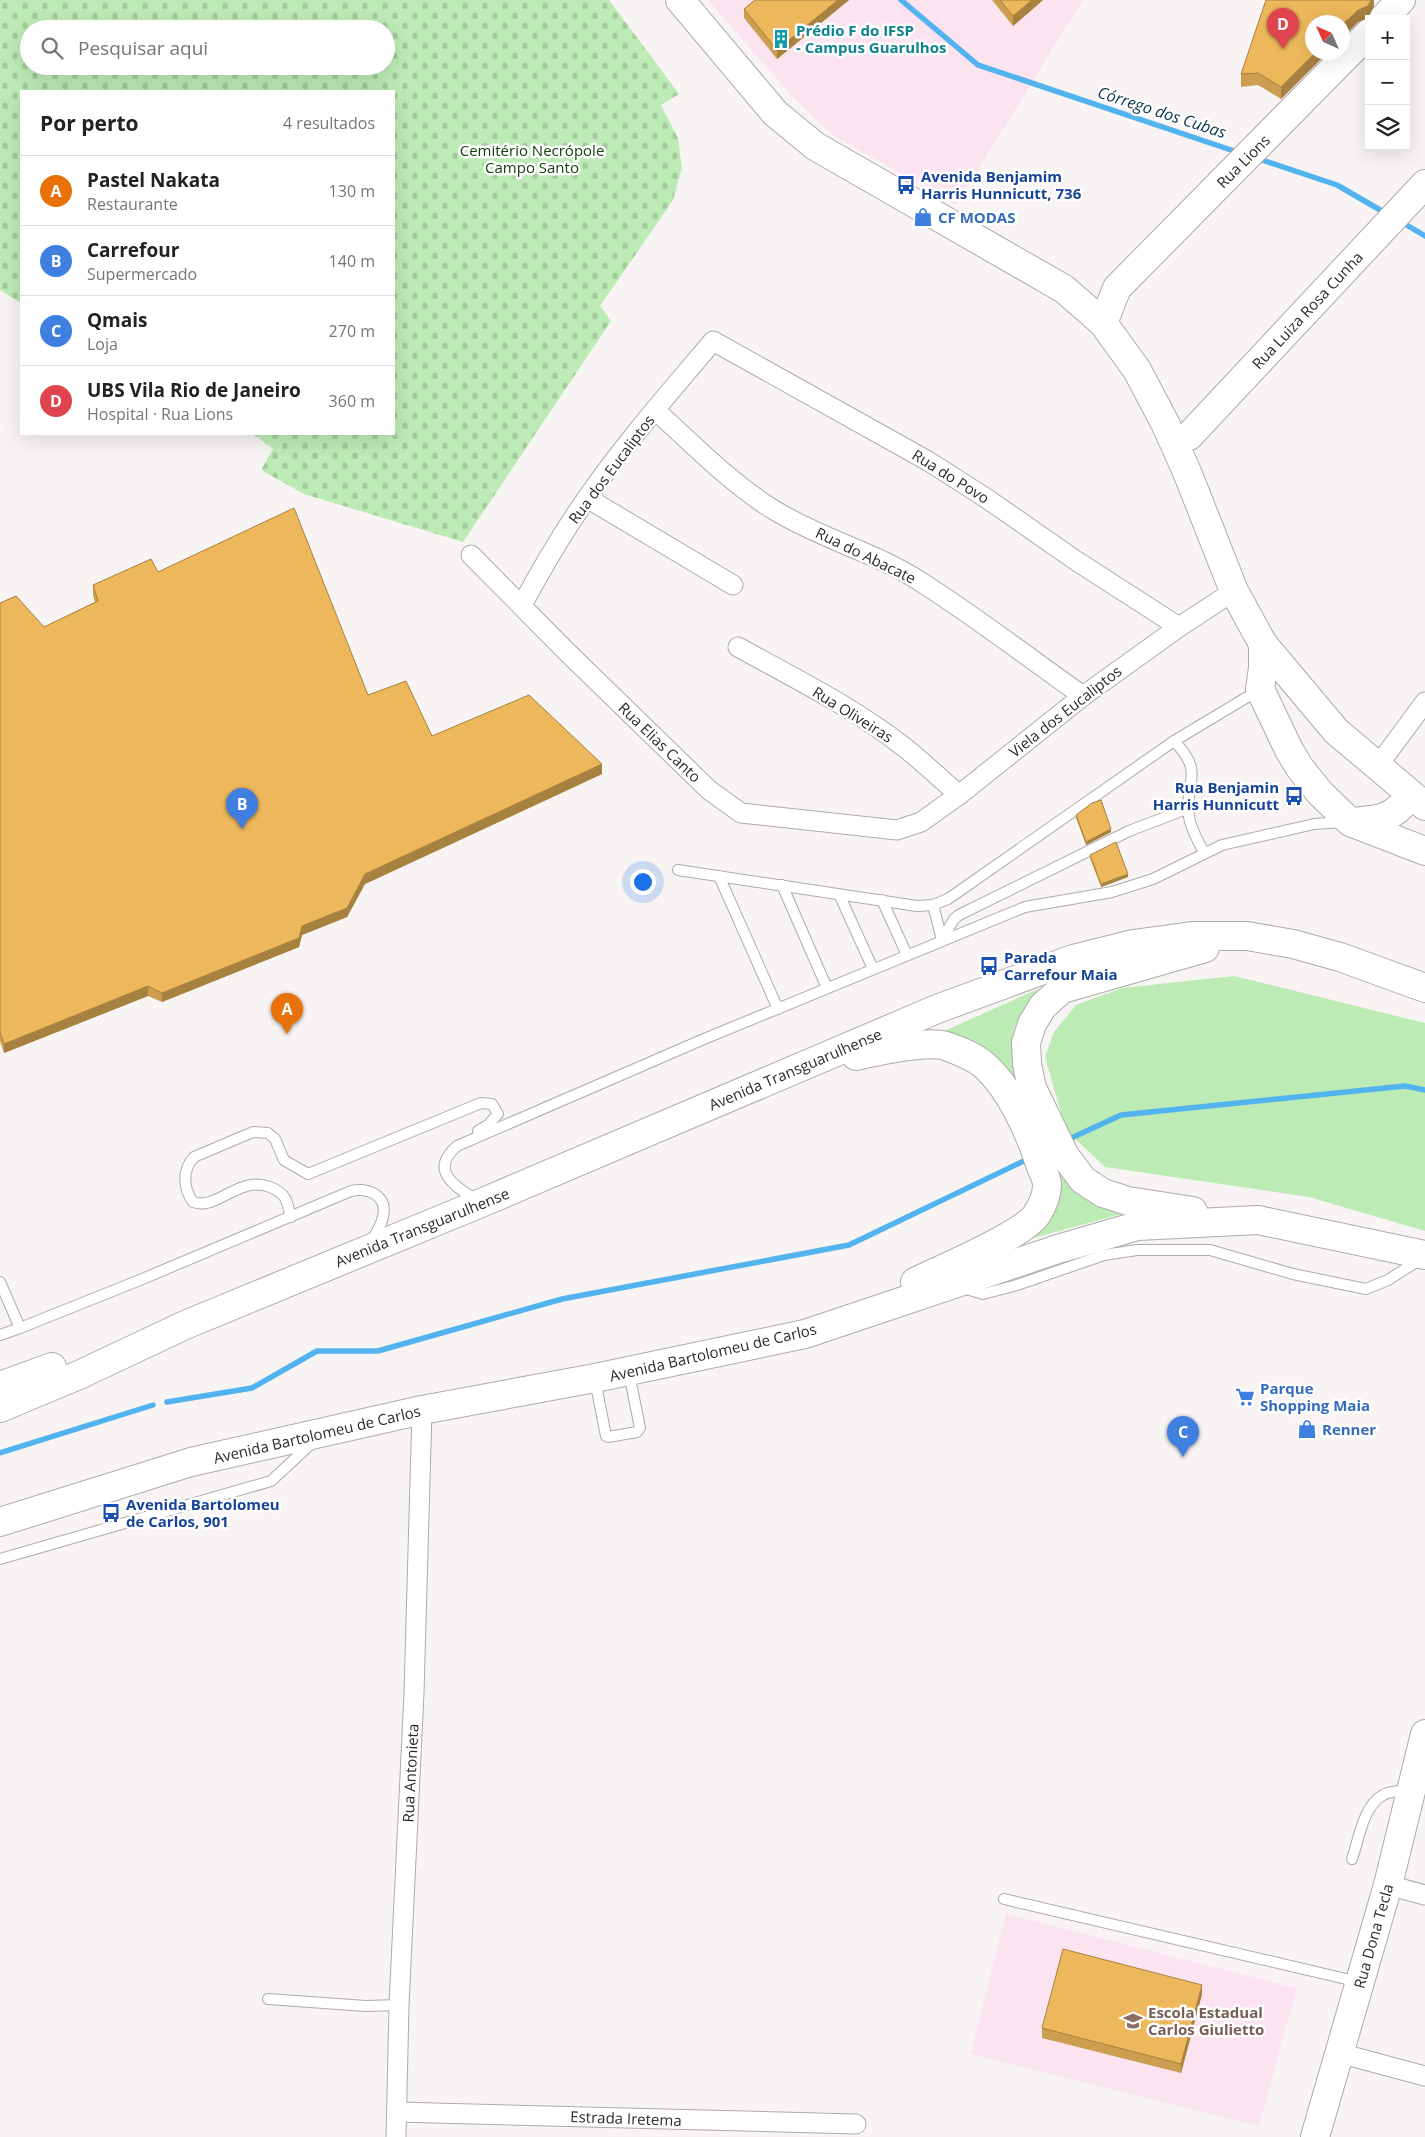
<!DOCTYPE html>
<html lang="pt">
<meta charset="utf-8">
<style>
body{margin:0;font-family:"Open Sans",sans-serif;background:#f2f2f2;color:#222}
.controls{position:absolute;right:15px;top:15px;display:grid;overflow:hidden;border-radius:0px;box-shadow:0 5px 20px #0002}
.controls button{width:45px;height:45px;display:grid;place-items:center;padding:0;border:0;border-bottom:1px solid #e0e0e0;background:#fff;color:#222;font:25px sans-serif}
.compass{position:absolute;left:1305px;top:15px;width:45px;height:45px;border-radius:50%;background:#fff;box-shadow:0 5px 20px #0002;rotate:315deg}
.you{position:absolute;left:642px;top:881px;width:18px;height:18px;margin:-12px;border:4px solid #fff;border-radius:50%;background:#1a73e8;box-shadow:0 0 0 8px #1a73e833}
.badge{display:grid;place-items:center;width:32px;height:32px;border-radius:50%;background:#0f766e;color:#fff;font-size:16px;font-weight:700}
.pin{position:absolute;translate:-50% -41px;filter:drop-shadow(0 1px 2px #0008)}
.pin::after{content:'';position:absolute;top:26px;width:18px;height:15px;background:inherit;clip-path:polygon(0 0,100% 0,50% 100%)}
.list{margin:0;padding:0;list-style:none}
h2{display:flex;justify-content:space-between;align-items:center;height:65px;margin:0;padding:0 20px;font-size:21px}
h2 small{font-size:16px;font-weight:400;color:#767676}
.list li{display:grid;grid-template-columns:32px 1fr auto;gap:15px;align-items:center;box-sizing:border-box;height:70px;padding:0 20px;border-top:1px solid #e0e0e0}
.list b{display:block;font-size:19px;white-space:nowrap}
.list p{margin:0;font-size:16px;white-space:nowrap;color:#767676}
.list em{font-size:16px;font-style:normal;color:#767676}
.icon{flex:none;width:28px;height:28px;fill:none;stroke:currentColor;stroke-width:2;stroke-linecap:round;stroke-linejoin:round}
.map{position:relative;flex:none;width:1425px;height:2137px;overflow:hidden}
.search{position:absolute;background:#fff;box-shadow:0 5px 20px #0002;left:20px;top:20px;width:375px;height:55px;display:flex;align-items:center;gap:12px;box-sizing:border-box;padding:0 18px;border-radius:28px;color:#767676;font-size:19px}
.panel{position:absolute;background:#fff;box-shadow:0 5px 20px #0002;left:20px;top:90px;width:375px;height:345px;border-radius:0px}
.map>svg:first-child{display:block}
</style>
<div class="map">
<svg width="1425" height="2137" viewBox="0 0 1425 2137">
<defs>
<pattern id="cemetery-stones" width="16" height="16" patternUnits="userSpaceOnUse" patternTransform="scale(1.25)"><rect width="16" height="16" fill="#bdebb5"/><path d="M2 7V4a2 2 0 0 1 4 0v3zM10 15v-3a2 2 0 0 1 4 0v3z" fill="#a3ca9c"/></pattern>
</defs>
<rect width="100%" height="100%" fill="#f8f4f3"/>
<g fill="#fbe3f0">
<path d="M708,0H1083L956,205L831,134L793,97Z"/>
<path d="M1006,1914L1297,1988L1259,2126L971,2054Z"/>
</g>
<path fill="url(#cemetery-stones)" fill-rule="evenodd" d="M0,0H609L679,94L661,105L678,138L682,168L673,200L600,306L611,321L463,542L304,494L261,470L273,449L253,434H394V91H21V303L0,290ZM29,29H386V66H29Z"/>
<g fill="#bdebb5">
<path d="M1234,976L1425,1023V1231L1309,1197L1105,1167L1066,1130L1045,1057L1054,1032L1076,1005L1122,988Z"/>
<path d="M1038,989L1015,1026L1012,1054L1021,1091L1071,1188L1100,1202L1140,1209L1015,1243L1043,1224L1060,1195L1016,1095L942,1032Z"/>
</g>
<g fill="none" stroke-linecap="round" stroke-linejoin="round">
<g stroke="#52b3ef" stroke-width="5.5">
<path d="M901,0L978,65L1240,153"/>
<path d="M1256,158L1337,185L1387,214"/>
<path d="M1400,221L1425,236"/>
<path d="M1065,1141L1121,1115L1405,1086L1425,1090"/>
<path d="M167,1402L252,1388L317,1351H378L562,1299L849,1245L1030,1158"/>
<path d="M0,1453L153,1405"/>
</g>
<g stroke="#aeabaa" stroke-width="12">
<g id="lane">
<path d="M1174,741C1206,774 1184,781 1189,817C1191,830 1199,842 1204,853"/>
<path d="M678,870L917,906L933,905L948,899L1174,741L1259,690"/>
<path d="M719,876L778,1009"/>
<path d="M782,885L827,988"/>
<path d="M839,894L873,969"/>
<path d="M882,900L907,955"/>
<path d="M933,905L942,940L954,919L959,915L1129,831L1189,808"/>
<path d="M478,1201C456,1187 428,1171 457,1146L704,1039L1025,907L1112,892L1153,879L1222,845L1314,824L1344,822"/>
<path d="M291,1217C289,1211 288,1203 285,1198C282,1193 275,1189 270,1187C239,1175 217,1211 193,1202C183,1188 182,1170 194,1157L253,1132L268,1133L275,1139L284,1160L308,1174L481,1103L492,1104L498,1114L488,1125L478,1131"/>
<path d="M0,1282L20,1328L140,1280L351,1191C369,1187 388,1196 383,1217C381,1226 375,1235 371,1242"/>
<path d="M963,1288L983,1294L1017,1285L1104,1255L1137,1250H1210L1293,1274L1366,1289L1388,1280L1421,1259"/>
<path d="M0,1335L20,1328"/>
<path d="M595,1380L606,1436L608,1437L637,1432L640,1428L629,1373"/>
<path d="M0,1559L271,1481L313,1442"/>
<path d="M1352,1859C1359,1839 1363,1806 1383,1795C1390,1791 1402,1791 1410,1790"/>
<path d="M1004,1899L1359,1982"/>
<path d="M268,1999L366,2006L399,2005"/>
</g>
</g>
<g stroke="#aeabaa" stroke-width="21">
<g id="street">
<path d="M655,410C693,444 730,483 774,510C821,539 875,552 921,582C976,617 1029,658 1083,696"/>
<path d="M587,498L733,585"/>
<path d="M471,555L568,653L709,790L741,813L897,830L921,822L959,795L1083,696L1179,627L1234,591"/>
<path d="M522,605C542,568 563,532 587,498C625,443 670,392 713,341L928,461L986,498L1075,560L1179,627"/>
<path d="M738,647C794,678 853,707 904,747C923,762 941,779 959,795"/>
<path d="M1377,767L1425,702"/>
<path d="M1388,1885L1425,1895"/>
<path d="M1339,2053L1425,2076"/>
<path d="M397,2112L856,2124"/>
<path d="M396,2137L399,2005L414,1693L422,1410"/>
</g>
</g>
<g stroke="#aeabaa" stroke-width="30">
<g id="secondary">
<path d="M680,0L775,113L815,146L1064,289L1103,323L1137,370L1166,425L1187,472L1234,591L1263,644L1336,731L1425,806"/>
<path d="M1383,19L1401,0"/>
<path d="M1103,323L1117,288L1369,33"/>
<path d="M1189,436L1425,184"/>
<path d="M1263,644V668L1260,689L1289,750L1300,768L1320,793L1350,822L1425,851"/>
<path d="M1352,822C1382,819 1390,820 1411,796"/>
<path d="M856,1056C877,1051 927,1040 946,1046C960,1051 973,1056 984,1065C1011,1089 1030,1133 1041,1167C1043,1172 1047,1179 1047,1185C1047,1195 1042,1206 1037,1214C1024,1235 941,1269 915,1282"/>
<path d="M1193,1211L1128,1201L1103,1193L1083,1180L1065,1156L1032,1088L1027,1064L1026,1043L1032,1024L1043,1006L1062,989L1205,948"/>
<path d="M0,1386L52,1367"/>
<path d="M0,1408L79,1375L185,1325L481,1203L937,1009L1073,959L1133,944L1192,936H1247L1293,944L1340,957L1425,988"/>
<path d="M0,1522L191,1462L422,1410L595,1378L805,1334L1058,1249L1137,1226L1258,1220L1425,1255"/>
<path d="M1315,2137L1388,1885L1425,1734"/>
</g>
</g>
<use href="#lane" stroke="#fff" stroke-width="10"/>
<use href="#street" stroke="#fff" stroke-width="19"/>
<use href="#secondary" stroke="#fff" stroke-width="28"/>
</g>
<g fill="#cc9e4f">
<path d="M755,0H849L777,59L744,18V9Z"/>
<path d="M992,0H1043L1013,26Z"/>
<path d="M1374,0V6L1368,18L1358,22L1342,38V22L1312,52H1328L1281,99L1258,85L1241,87V74Z"/>
<path d="M158,572L368,695L432,736L602,774L365,884L347,917L302,935L299,947L162,1002L148,996L4,1053L0,1041V603L44,627L95,602L93,595V585Z"/>
<path d="M1076,815L1111,832L1086,845L1076,818Z"/>
<path d="M1090,855L1128,877L1101,887L1090,858Z"/>
<path d="M1202,1994L1181,2073L1042,2038V2028Z"/>
</g>
<g fill="#a68140">
<path d="M838,0H849L777,59V50Z"/>
<path d="M1032,0H1043L1013,26V16Z"/>
<path d="M1371,0H1374V6L1368,18L1358,22L1342,38V25L1358,10Z"/>
<path d="M1316,52H1328L1281,99V87Z"/>
<path d="M602,764V774L365,884L347,917L302,935L299,947L162,1002V993L302,926L365,874Z"/>
<path d="M1111,829V832L1086,845V842Z"/>
<path d="M1128,874V877L1101,887V884Z"/>
<path d="M148,986V996L4,1053V1044Z"/>
<path d="M1202,1985V1994L1181,2073V2064Z"/>
</g>
<g fill="#edb85c" stroke="#a68140">
<path d="M755,0H838L777,50L744,9Z"/>
<path d="M1000,0H1032L1013,16Z"/>
<path d="M1266,0H1371L1368,6L1358,10L1342,25V22H1312V52H1316L1281,87L1258,73L1241,74Z"/>
<path d="M294,508L368,695L406,681L432,736L529,695L602,764L365,874L347,908L302,926L299,938L162,993L148,986L4,1044L0,1032V603L16,596L44,627L98,601L93,585L151,559L158,572Z"/>
<path d="M1101,800L1111,829L1086,842L1076,815L1092,803Z"/>
<path d="M1116,842L1128,874L1101,884L1090,855Z"/>
<path d="M1063,1949L1202,1985L1181,2064L1042,2028Z"/>
</g>
<defs>
<g id="building-bare" transform="scale(1.5)"><path d="M-4-6H4V6H1V3H-1V6H-4ZM-2.5-4.3h1.7v1.8h-1.7ZM.8-4.3h1.7v1.8H.8ZM-2.5-1h1.7V.8h-1.7ZM.8-1h1.7V.8H.8Z" fill="#0f9aa8" stroke="#fff" stroke-width="2.5" paint-order="stroke"/></g>
<g id="bus-bare" transform="scale(1.5)"><path d="M-5-6H5V4H4V6H2V4H-2V6H-4V4H-5ZM-3.5-4V0h7V-4ZM-3.5 1.2v1.5H-2V1.2ZM2 1.2v1.5H3.5V1.2Z" fill="#1a4fb4" stroke="#fff" stroke-width="2.5" paint-order="stroke"/></g>
<g id="shop-bare" transform="scale(1.5)"><path d="M-5-2.5h2.3a2.7 3.5 0 0 1 5.4 0H5L5.5 6h-11ZM-1.5-2.5h3a1.5 2.3 0 0 0-3 0Z" fill="#3f7fe0" stroke="#fff" stroke-width="2.5" paint-order="stroke"/></g>
<g id="supermarket-bare" transform="scale(1.5)"><path d="M-6-5.5h2.5l.6 2H6L4.5 2H-2.5L-4.4-4H-6ZM-1.5 3.2a1.3 1.3 0 1 0 .1 0ZM3 3.2a1.3 1.3 0 1 0 .1 0Z" fill="#3f7fe0" stroke="#fff" stroke-width="2.5" paint-order="stroke"/></g>
<g id="school-bare" transform="scale(1.5)"><path d="M0-5L7-2L0 1L-7-2ZM-4 1L0 2.5L4 1V4Q0 6-4 4Z" fill="#8d6e63" stroke="#fff" stroke-width="2.5" paint-order="stroke"/></g>
</defs>
<g fill-rule="evenodd">
<use href="#building-bare" x="781" y="39"/>
<use href="#bus-bare" x="906" y="185"/>
<use href="#shop-bare" x="923" y="217"/>
<use href="#bus-bare" x="1294" y="796"/>
<use href="#bus-bare" x="989" y="966"/>
<use href="#supermarket-bare" x="1245" y="1397"/>
<use href="#shop-bare" x="1307" y="1429"/>
<use href="#bus-bare" x="111" y="1513"/>
<use href="#school-bare" x="1133" y="2021"/>
</g>
<g text-anchor="middle" dominant-baseline="central" stroke-width="5" stroke-linejoin="round" paint-order="stroke">
<g font-size="15" font-weight="bold" fill="#0d838f" stroke="#fff" text-anchor="start">
<text x="796" y="30">Prédio F do IFSP<tspan x="796" dy="17">- Campus Guarulhos</tspan></text>
</g>
<g font-size="15" fill="#15410d" stroke="#fff">
<text x="532" y="150">Cemitério Necrópole<tspan x="532" dy="17">Campo Santo</tspan></text>
</g>
<g font-size="15" fill="#2c2b2a" stroke="#fff">
<text transform="translate(1243 161) rotate(-45)">Rua Lions</text>
<text transform="translate(1307 310) rotate(-47)">Rua Luiza Rosa Cunha</text>
<text transform="translate(611 469) rotate(-53)">Rua dos Eucaliptos</text>
<text transform="translate(951 476) rotate(32)">Rua do Povo</text>
<text transform="translate(866 555) rotate(26)">Rua do Abacate</text>
<text transform="translate(1065 711) rotate(-38)">Viela dos Eucaliptos</text>
<text transform="translate(853 714) rotate(32)">Rua Oliveiras</text>
<text transform="translate(660 742) rotate(44)">Rua Elias Canto</text>
<text transform="translate(795 1069) rotate(-23)">Avenida Transguarulhense</text>
<text transform="translate(422 1227) rotate(-22)">Avenida Transguarulhense</text>
<text transform="translate(713 1352) rotate(-13)">Avenida Bartolomeu de Carlos</text>
<text transform="translate(317 1434) rotate(-13)">Avenida Bartolomeu de Carlos</text>
<text transform="translate(410 1773) rotate(-87)">Rua Antonieta</text>
<text transform="translate(1373 1936) rotate(-74)">Rua Dona Tecla</text>
<text transform="translate(626 2118) rotate(2)">Estrada Iretema</text>
</g>
<g font-size="15" font-weight="bold" fill="#164399" stroke="#fff" text-anchor="start">
<text x="921" y="176">Avenida Benjamim<tspan x="921" dy="17">Harris Hunnicutt, 736</tspan></text>
<text x="1279" y="787" text-anchor="end">Rua Benjamin<tspan x="1279" dy="17">Harris Hunnicutt</tspan></text>
<text x="1004" y="957">Parada<tspan x="1004" dy="17">Carrefour Maia</tspan></text>
<text x="126" y="1504">Avenida Bartolomeu<tspan x="126" dy="17">de Carlos, 901</tspan></text>
</g>
<g font-size="15" font-weight="bold" fill="#366cbe" stroke="#fff" text-anchor="start">
<text x="938" y="217">CF MODAS</text>
<text x="1260" y="1388">Parque<tspan x="1260" dy="17">Shopping Maia</tspan></text>
<text x="1322" y="1429">Renner</text>
</g>
<g font-size="15" font-weight="bold" fill="#785e54" stroke="#fff" text-anchor="start">
<text x="1148" y="2012">Escola Estadual<tspan x="1148" dy="17">Carlos Giulietto</tspan></text>
</g>
<g font-size="16" font-style="italic" fill="#09344c" stroke="#fff">
<text transform="translate(1162 112) rotate(18)">Córrego dos Cubas</text>
</g>
</g>
</svg>
<div class="controls">
<button>+</button>
<button>−</button>
<button><svg class="icon" aria-label="layers" viewBox="0 0 24 24"><path d="M12 4l9 5-9 5-9-5zM3 14l9 5 9-5"/></svg></button>
</div>
<svg class="compass" viewBox="-18 -18 36 36"><path d="M0-13l5 13h-10z" fill="#e53935"/><path d="M0 13l5-13h-10z" fill="#767676"/></svg>
<div class="you"></div>
<div class="pin badge" style="left:287px;top:1034px;background:#e8710a">A</div>
<div class="pin badge" style="left:242px;top:829px;background:#3f7fe0">B</div>
<div class="pin badge" style="left:1183px;top:1457px;background:#3f7fe0">C</div>
<div class="pin badge" style="left:1283px;top:49px;background:#e0444e">D</div>
<div class="search"><svg class="icon" aria-label="search" viewBox="0 0 24 24"><circle cx="10" cy="10" r="6"/><path d="M15 15l6 6"/></svg>Pesquisar aqui</div>
<section class="panel">
<h2>Por perto<small>4 resultados</small></h2>
<ul class="list">
<li><span class="badge" style="background:#e8710a">A</span><div><b>Pastel Nakata</b><p>Restaurante</p></div><em>130 m</em></li>
<li><span class="badge" style="background:#3f7fe0">B</span><div><b>Carrefour</b><p>Supermercado</p></div><em>140 m</em></li>
<li><span class="badge" style="background:#3f7fe0">C</span><div><b>Qmais</b><p>Loja</p></div><em>270 m</em></li>
<li><span class="badge" style="background:#e0444e">D</span><div><b>UBS Vila Rio de Janeiro</b><p>Hospital · Rua Lions</p></div><em>360 m</em></li>
</ul>
</section>
</div>
